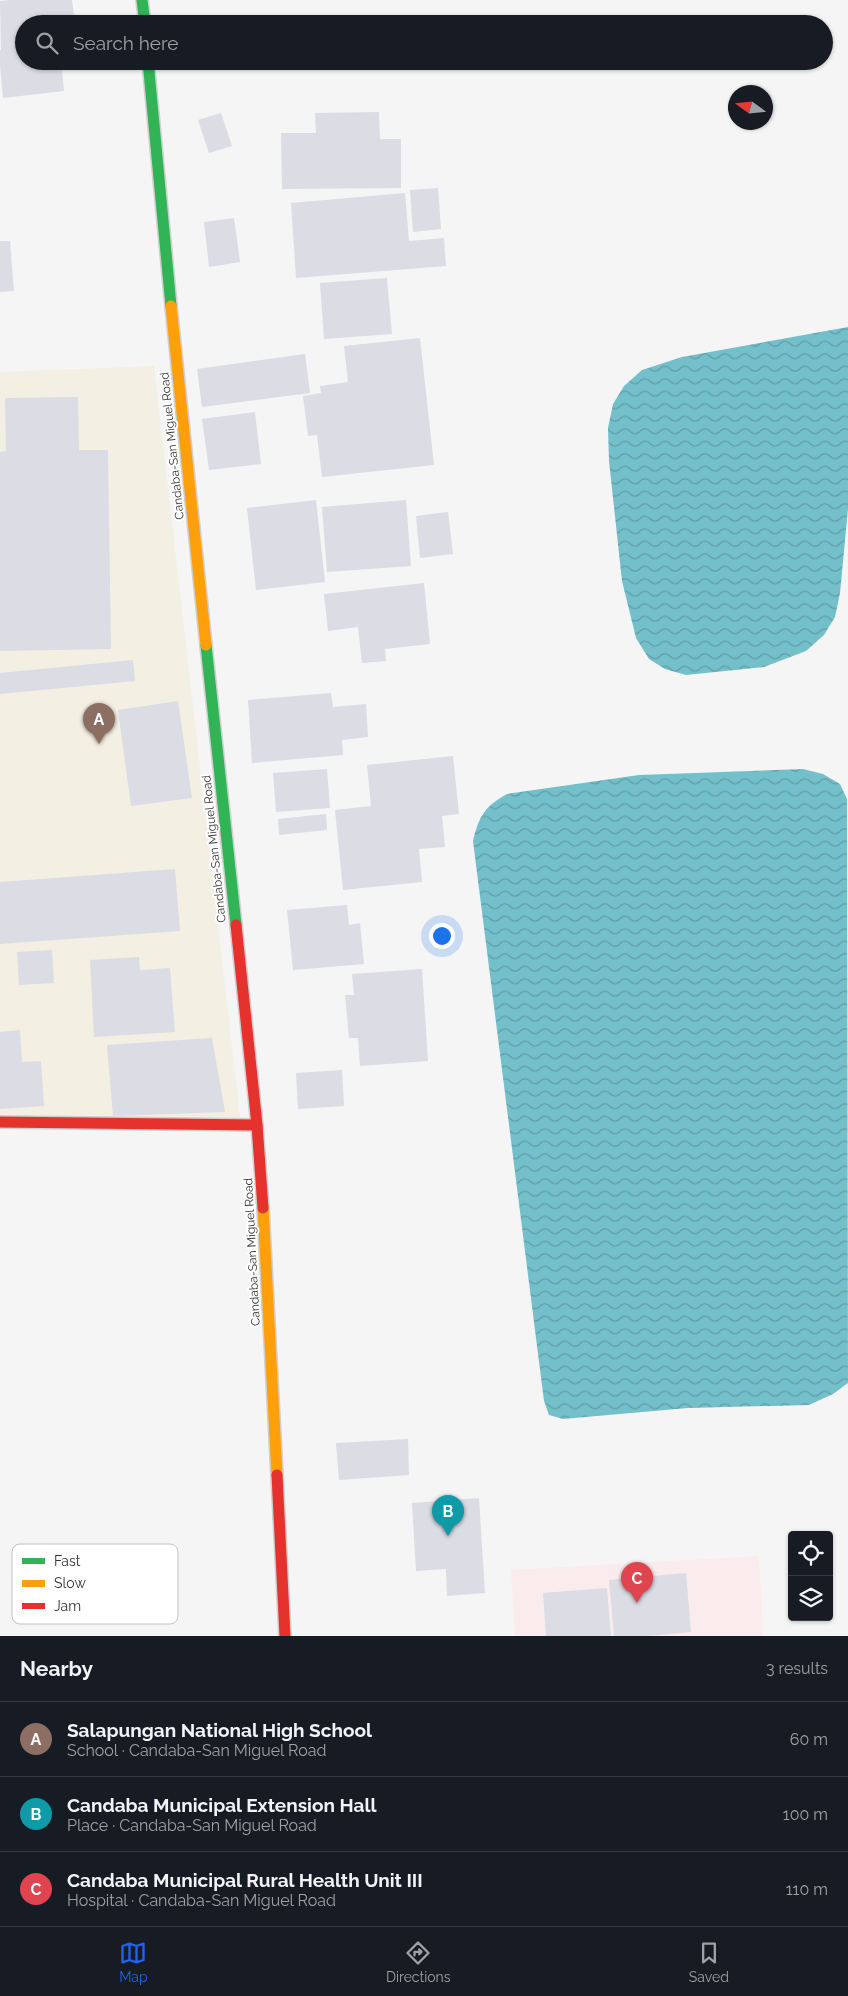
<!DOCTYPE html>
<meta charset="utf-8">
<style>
body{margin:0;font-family:Raleway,sans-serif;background:#242831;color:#f1f3f6}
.controls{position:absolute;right:15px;bottom:15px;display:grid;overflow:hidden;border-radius:5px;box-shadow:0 1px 4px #0004}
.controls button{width:45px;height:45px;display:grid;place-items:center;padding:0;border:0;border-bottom:1px solid #363941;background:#171b24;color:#f1f3f6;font:25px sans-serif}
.compass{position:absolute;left:728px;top:85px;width:45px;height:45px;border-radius:50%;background:#171b24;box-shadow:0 1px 4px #0004;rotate:285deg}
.you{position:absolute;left:441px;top:935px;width:18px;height:18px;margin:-12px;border:4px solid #fff;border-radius:50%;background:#1a73e8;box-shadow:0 0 0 8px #1a73e833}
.badge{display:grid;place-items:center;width:32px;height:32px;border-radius:50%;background:#2563eb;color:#fff;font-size:16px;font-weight:700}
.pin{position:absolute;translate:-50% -41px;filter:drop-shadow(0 1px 2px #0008)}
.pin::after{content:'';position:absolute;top:26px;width:18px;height:15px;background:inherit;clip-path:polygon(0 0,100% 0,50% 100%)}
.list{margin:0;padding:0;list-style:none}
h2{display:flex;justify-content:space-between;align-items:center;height:65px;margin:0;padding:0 20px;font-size:21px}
h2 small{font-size:16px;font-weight:400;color:#9ea1a6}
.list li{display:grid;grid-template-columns:32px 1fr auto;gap:15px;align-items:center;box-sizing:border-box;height:75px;padding:0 20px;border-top:1px solid #363941}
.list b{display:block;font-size:19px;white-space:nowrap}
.list p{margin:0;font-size:16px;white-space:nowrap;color:#9ea1a6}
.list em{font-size:16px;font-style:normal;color:#9ea1a6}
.icon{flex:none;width:28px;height:28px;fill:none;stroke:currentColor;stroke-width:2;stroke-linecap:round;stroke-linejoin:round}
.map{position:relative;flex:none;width:848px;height:1636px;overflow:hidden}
.search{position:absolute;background:#171b24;box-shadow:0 1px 4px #0004;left:15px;right:15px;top:15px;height:55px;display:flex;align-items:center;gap:12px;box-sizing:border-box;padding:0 18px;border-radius:28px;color:#9ea1a6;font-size:19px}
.sheet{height:290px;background:#171b24}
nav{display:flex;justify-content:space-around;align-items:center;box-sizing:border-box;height:70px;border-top:1px solid #363941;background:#171b24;font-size:14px;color:#9ea1a6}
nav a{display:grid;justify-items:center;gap:2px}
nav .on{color:#2563eb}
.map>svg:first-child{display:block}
</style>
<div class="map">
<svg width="848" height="1636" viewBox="0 0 848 1636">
<defs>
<pattern id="water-waves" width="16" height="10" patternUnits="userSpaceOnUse" patternTransform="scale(1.25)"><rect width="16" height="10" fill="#74c0ca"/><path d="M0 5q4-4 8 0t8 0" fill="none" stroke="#609da5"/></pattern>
</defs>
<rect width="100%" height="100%" fill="#f5f5f6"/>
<path fill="#f4efe3" d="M154,366L240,1117L0,1120V372Z"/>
<path fill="#faebed" d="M759,1556L763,1636H515L511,1570Z"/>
<g fill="url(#water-waves)">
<path d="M848,327V509L840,593L835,617L824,635L806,651L764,667L686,675L665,669L649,659L636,638L622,581L609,461L608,428L613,404L624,386L642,370L682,357Z"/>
<path d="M803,769L823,774L840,784L847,799L848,1383L833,1394L809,1405L688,1408L563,1419L549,1415L544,1401L473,841C479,816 485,806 507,794L639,775Z"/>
</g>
<g fill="#dbdce4">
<path d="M11,0H72L75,24H24V61H61L64,91L3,98L0,65V50H1L0,1Z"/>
<path d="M379,112L380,139H401V188L282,189L281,133H316L315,113Z"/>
<path d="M221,113L232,146L209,153L198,120Z"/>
<path d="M438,188L441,229L413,232L410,190Z"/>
<path d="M405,193L409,241L444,238L446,266L296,278L291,203Z"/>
<path d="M234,218L240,262L209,267L204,222Z"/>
<path d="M0,241H10L14,291L0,292Z"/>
<path d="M387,278L392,334L324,339L320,283Z"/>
<path d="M420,338L434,465L322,477L317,435L308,436L303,396L321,393L320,386L348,382L344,346Z"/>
<path d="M305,354L310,393L202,407L197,369Z"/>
<path d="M78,397L79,450H108L111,649L0,651V452L6,451L5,398Z"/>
<path d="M255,412L261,464L209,470L202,419Z"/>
<path d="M316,500L325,582L256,590L247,508Z"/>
<path d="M406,500L411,566L327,572L322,507Z"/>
<path d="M448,512L453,554L420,558L416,516Z"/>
<path d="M424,583L430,644L385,649L386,661L362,663L358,627L328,631L324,594Z"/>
<path d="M133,660L135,681L0,694V673Z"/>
<path d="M331,693L333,707L366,704L368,737L342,740L343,755L252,763L248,700Z"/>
<path d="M178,701L192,798L131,806L118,710Z"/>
<path d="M453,756L459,814L442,816L445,847L419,849L422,882L343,890L335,810L371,806L367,765Z"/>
<path d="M327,769L330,808L276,812L273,773Z"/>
<path d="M326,814L327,830L279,835L278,819Z"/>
<path d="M175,869L180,931L0,944V882Z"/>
<path d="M347,905L349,925L360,923L364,964L293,970L287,910Z"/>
<path d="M52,950L54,983L19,985L17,952Z"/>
<path d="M139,957L140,970L170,968L175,1032L94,1037L90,960Z"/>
<path d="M422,969L428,1061L360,1066L358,1038H349L345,995H354L352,974Z"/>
<path d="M20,1030L22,1062L41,1061L44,1106L0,1109V1032Z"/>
<path d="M212,1038L225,1112L113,1116L107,1045Z"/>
<path d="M342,1070L344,1106L298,1109L296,1073Z"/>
<path d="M408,1439L409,1475L339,1480L336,1443Z"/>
<path d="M479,1498L485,1593L447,1596L446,1569L416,1571L412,1503Z"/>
<path d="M686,1573L691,1632L648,1636H614L609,1580Z"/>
<path d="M607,1588L611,1636H546L543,1593Z"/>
</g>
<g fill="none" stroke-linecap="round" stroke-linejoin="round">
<g stroke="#cfcfd0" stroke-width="14">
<g id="fast">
<path d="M142,0L145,24"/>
<path d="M148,61L171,306"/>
<path d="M206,645L236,925"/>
</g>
</g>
<g stroke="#cfcfd0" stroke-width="14">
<g id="slow">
<path d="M171,306L206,645"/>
<path d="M263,1208L277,1475"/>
</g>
</g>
<g stroke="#cfcfd0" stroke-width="14">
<g id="jam">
<path d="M236,925L257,1125L263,1208"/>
<path d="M0,1122L257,1125"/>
<path d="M277,1475L285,1636"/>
</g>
</g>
<use href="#fast" stroke="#30b455" stroke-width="11"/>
<use href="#slow" stroke="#ff9f0a" stroke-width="11"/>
<use href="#jam" stroke="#e5322d" stroke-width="11"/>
</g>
<g text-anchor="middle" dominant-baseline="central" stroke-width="4" stroke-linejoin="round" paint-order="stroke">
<g font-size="12" fill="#313233" stroke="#fff">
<text transform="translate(172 446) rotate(-96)">Candaba-San Miguel Road</text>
<text transform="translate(214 849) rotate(-96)">Candaba-San Miguel Road</text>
<text transform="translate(252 1252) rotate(-93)">Candaba-San Miguel Road</text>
</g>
</g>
<rect x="12" y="1544" width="166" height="80" rx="8" fill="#fff" stroke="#c1c2c2" stroke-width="1"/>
<rect x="22" y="1558" width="23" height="6" fill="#30b455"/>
<rect x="22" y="1580" width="23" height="7" fill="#ff9f0a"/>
<rect x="22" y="1603" width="23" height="6" fill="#e5322d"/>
<g font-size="14" fill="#313233">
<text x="54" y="1566">Fast</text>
<text x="54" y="1588">Slow</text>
<text x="54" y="1611">Jam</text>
</g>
</svg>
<div class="controls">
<button><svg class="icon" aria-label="locate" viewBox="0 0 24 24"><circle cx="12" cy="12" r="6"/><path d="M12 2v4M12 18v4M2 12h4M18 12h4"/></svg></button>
<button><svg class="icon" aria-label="layers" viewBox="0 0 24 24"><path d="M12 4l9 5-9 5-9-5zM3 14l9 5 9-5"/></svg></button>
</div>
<svg class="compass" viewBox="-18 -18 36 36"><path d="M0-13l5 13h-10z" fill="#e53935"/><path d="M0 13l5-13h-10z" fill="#9ea1a6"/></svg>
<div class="you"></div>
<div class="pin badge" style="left:99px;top:744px;background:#8d6e63">A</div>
<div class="pin badge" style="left:448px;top:1536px;background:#0f9aa8">B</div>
<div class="pin badge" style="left:637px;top:1603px;background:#e0444e">C</div>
<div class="search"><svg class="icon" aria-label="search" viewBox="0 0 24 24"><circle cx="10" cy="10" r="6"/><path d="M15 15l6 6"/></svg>Search here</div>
</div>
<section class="sheet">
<h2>Nearby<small>3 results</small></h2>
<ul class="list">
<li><span class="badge" style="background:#8d6e63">A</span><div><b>Salapungan National High School</b><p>School · Candaba-San Miguel Road</p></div><em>60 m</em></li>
<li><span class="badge" style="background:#0f9aa8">B</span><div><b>Candaba Municipal Extension Hall</b><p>Place · Candaba-San Miguel Road</p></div><em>100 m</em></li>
<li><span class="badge" style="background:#e0444e">C</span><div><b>Candaba Municipal Rural Health Unit III</b><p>Hospital · Candaba-San Miguel Road</p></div><em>110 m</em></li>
</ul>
</section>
<nav>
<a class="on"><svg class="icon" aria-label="map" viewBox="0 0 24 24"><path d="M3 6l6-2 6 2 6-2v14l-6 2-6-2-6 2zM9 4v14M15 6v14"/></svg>Map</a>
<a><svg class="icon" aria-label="directions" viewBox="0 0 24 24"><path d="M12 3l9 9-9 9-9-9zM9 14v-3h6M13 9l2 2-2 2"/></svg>Directions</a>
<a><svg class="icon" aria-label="saved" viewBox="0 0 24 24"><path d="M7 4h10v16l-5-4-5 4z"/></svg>Saved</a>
</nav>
